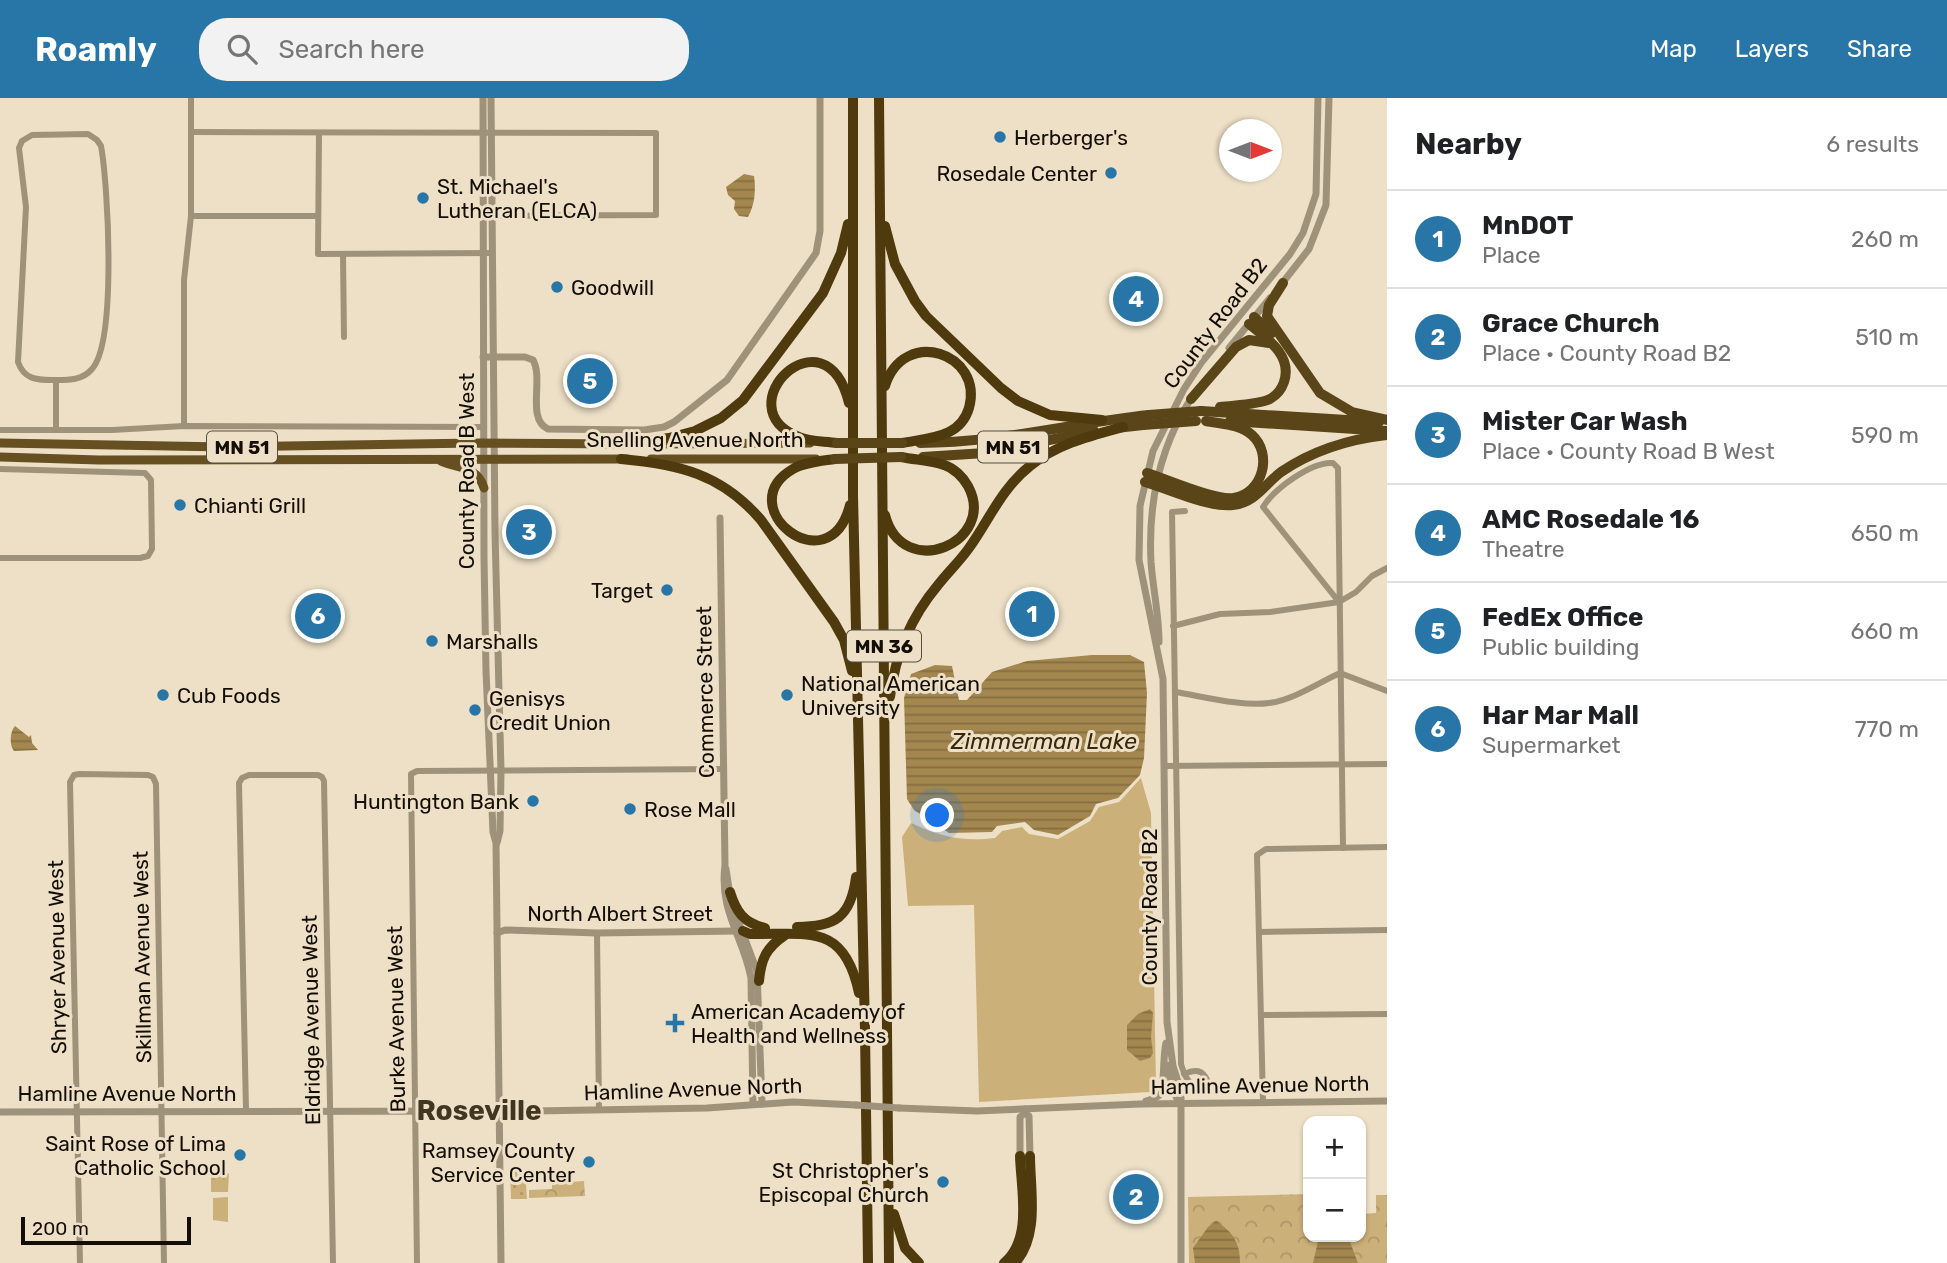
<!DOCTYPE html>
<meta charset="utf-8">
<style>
body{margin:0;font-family:Rubik,sans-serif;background:#f2f2f2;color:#202124}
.controls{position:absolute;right:21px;bottom:21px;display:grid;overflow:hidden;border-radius:14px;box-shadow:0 2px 5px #0004}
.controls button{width:63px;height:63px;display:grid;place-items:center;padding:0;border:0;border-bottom:2px solid #e0e0e0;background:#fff;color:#202124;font:35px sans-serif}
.compass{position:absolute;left:1219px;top:21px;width:63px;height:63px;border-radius:50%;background:#fff;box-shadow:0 2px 5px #0004;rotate:90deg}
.scale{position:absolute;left:21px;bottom:18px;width:170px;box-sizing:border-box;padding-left:7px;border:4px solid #130e06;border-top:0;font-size:19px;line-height:24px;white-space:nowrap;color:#130e06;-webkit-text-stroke:5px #eee0c6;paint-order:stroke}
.you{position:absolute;left:938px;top:718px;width:24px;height:24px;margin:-18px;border:5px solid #fff;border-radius:50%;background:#1a73e8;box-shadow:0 0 0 10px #1a73e833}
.badge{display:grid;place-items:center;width:46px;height:46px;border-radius:50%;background:#2875a7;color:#fff;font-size:23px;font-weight:700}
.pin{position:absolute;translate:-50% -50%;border:4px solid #fff;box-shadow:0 2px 7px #0006}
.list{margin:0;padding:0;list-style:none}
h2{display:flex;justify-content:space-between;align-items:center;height:91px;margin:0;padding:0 28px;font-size:30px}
h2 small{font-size:23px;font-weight:400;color:#757577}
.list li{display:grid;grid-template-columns:46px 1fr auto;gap:21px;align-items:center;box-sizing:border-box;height:98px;padding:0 28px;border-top:2px solid #e0e0e0}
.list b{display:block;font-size:26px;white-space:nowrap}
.list p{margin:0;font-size:23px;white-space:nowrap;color:#757577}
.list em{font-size:23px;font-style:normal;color:#757577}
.icon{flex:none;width:38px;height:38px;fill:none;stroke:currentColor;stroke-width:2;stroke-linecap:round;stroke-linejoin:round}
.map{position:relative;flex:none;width:1387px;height:1165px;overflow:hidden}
header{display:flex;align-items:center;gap:42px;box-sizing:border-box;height:98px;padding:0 35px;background:#2875a7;color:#fff}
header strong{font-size:33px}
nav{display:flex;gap:38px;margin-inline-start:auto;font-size:24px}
.search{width:490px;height:63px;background:#f2f2f2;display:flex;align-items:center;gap:18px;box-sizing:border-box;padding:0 24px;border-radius:28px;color:#757577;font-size:26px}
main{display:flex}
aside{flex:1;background:#fff}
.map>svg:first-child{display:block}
</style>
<header>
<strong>Roamly</strong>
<div class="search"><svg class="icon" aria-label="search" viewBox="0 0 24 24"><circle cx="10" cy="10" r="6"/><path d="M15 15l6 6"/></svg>Search here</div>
<nav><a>Map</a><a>Layers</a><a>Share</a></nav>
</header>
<main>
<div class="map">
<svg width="1387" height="1165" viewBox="0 0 1387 1165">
<defs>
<pattern id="park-crowns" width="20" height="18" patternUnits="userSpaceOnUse" patternTransform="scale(1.75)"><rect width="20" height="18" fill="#ccb079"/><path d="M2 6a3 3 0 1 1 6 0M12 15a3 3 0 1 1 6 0" fill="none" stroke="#ae9667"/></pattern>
<pattern id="garden-dots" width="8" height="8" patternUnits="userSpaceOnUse" patternTransform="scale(1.75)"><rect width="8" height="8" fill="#ccb079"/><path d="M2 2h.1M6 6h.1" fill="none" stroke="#ae9667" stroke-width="1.8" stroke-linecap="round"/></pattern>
<pattern id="water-rules" width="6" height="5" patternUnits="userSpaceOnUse" patternTransform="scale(1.75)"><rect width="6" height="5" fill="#a4874f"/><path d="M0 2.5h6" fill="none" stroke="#846d40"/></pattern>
</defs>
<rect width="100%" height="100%" fill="#eee0c6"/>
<g fill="#ccb079">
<path d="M1141,680L1151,715L1156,986L1150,994L979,1004L974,807L908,808L902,739L911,725C942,739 962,744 995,740L1002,733L1022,729L1029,736L1058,741L1090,723L1099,709L1119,704Z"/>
<path d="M228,1099V1124L213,1122V1100Z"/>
</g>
<g fill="url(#park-crowns)">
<path d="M211,1074H226L229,1076L228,1094H211Z"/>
<path d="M584,1083L585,1098L529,1100V1092L552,1091V1085Z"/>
<path d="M1308,1096V1139H1361V1116L1376,1115V1097H1387V1165H1189L1188,1099Z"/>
</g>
<path fill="url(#garden-dots)" d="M510,1073H525L527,1101H511Z"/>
<g fill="url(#water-rules)">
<path d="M744,76L754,78C756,91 755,107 748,119L739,118L734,111L735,103L728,97L726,89Z"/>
<path d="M1092,557H1130L1144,564L1147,595L1144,660L1140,677L1118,700L1096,706L1090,718L1058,737L1034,732L1025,724L997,728L992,734L949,735L914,712L907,701L904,600L911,576L935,567L952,568L959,602H967L992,574L1027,563Z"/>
<path d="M15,628L29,639L31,637L32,645L38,652L14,653C9,647 10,633 15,628Z"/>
<path d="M1150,911L1153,915L1151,939L1153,955L1150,960L1140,963L1127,952V927L1138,916Z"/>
<path d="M1216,1123C1233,1134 1240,1145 1240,1165H1195L1193,1150L1208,1129Z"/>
<path d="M1319,1139H1348L1358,1165H1313Z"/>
</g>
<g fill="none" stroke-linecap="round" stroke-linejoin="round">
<g stroke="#9f927a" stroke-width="6">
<path d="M191,34L656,35V117L483,118"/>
<path d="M319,35L318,156L491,155"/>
<path d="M88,36L97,42L101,48C108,86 117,243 92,271C82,283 67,282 52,282C36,282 24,281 18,264L26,109L19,50L22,43L32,37Z"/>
<path d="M191,118H318"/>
<path d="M343,156L344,239"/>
<path d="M184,328V182L191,118V0"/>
<path d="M56,331V282"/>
<path d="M0,332H112L184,328L484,329"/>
<path d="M0,371L145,375L151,382L152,451L148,458L140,460H0"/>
<path d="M1339,504L1263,409C1274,391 1312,363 1333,365L1338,370L1343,750"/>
<path d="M1173,528L1220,516L1270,514L1339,504L1356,494L1372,478L1387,470"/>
<path d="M1175,594C1201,598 1243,609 1269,605C1293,602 1318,585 1340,575L1387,593"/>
<path d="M1165,668L1387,666"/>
<path d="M1260,834L1387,832"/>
<path d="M597,835L599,1012"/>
<path d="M1262,917L1387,916"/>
<path d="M1184,976C1195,971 1203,971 1208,984L1204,988L1196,990C1187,984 1184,976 1181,966L1172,414L1185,413"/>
<path d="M1263,1004L1257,757L1266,751L1387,749"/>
<path d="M246,1012L239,685L242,680L249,677H318L322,679L324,683L333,1165"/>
<path d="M80,1165L70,684L74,677L79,676L148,677L153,679L156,686L164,1165"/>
<path d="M417,1165L411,676L417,673L724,671"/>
</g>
<g stroke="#9f927a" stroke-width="7">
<path d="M483,0L484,460L486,573L493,734L496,745L501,1165"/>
<path d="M491,0L495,434L501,673L500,733L497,745"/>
<path d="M1280,188L1309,151L1326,107L1329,0"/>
<path d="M1229,250L1270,200"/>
<path d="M483,259H525L533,262C544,281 526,321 548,331L644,332L664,329L674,324L727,282L816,155L820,133V0"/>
<path d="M720,420L725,767C719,814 743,838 751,880L753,1006"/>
<path d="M1159,544C1159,517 1153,491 1151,464C1148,405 1160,348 1192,299"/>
<path d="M726,771L730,797"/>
<path d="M734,812L757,873L762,1006"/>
<path d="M497,835L505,832L597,835L737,833"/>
<path d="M1167,967L1174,994L1179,1005"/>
<path d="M1146,1003C1151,1001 1158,1000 1161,996C1164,991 1163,955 1166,945"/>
<path d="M899,1010L977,1013L1140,1006L1387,1003"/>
<path d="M1025,1011V1015L1029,1018L1030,1058"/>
<path d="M0,1014L534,1013L707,1010L793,1004L856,1007"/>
<path d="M1020,1058V1019L1025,1015"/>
<path d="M1181,1165V993L1173,968L1167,924L1163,581L1139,462L1140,408L1153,353L1184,291L1201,265L1290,156L1303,135L1316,96L1318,0"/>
</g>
<g stroke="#665022" stroke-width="9">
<path d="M0,345L225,349L475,345L632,346"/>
<path d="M653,346L810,345"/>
<path d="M0,359L99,362L627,361"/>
<path d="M651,361H816"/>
<path d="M441,363C460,371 477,368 484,390"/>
</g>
<g stroke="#5a4518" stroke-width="10">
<path d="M1283,185L1269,207L1267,218L1320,295L1352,314L1387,322"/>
<path d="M1254,219L1272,235"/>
<path d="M1191,301L1236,249L1249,242L1269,245"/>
<path d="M1220,309C1235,307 1257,307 1270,301C1277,297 1282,290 1284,284C1293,257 1266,240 1249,226"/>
<path d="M1201,313L1379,324"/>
<path d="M1230,323L1386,333"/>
<path d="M1116,330L1143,327"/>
<path d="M920,345C998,345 1072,325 1149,317"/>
<path d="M923,359L985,355L1094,333"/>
<path d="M1147,375C1166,381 1216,403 1234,400C1263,395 1273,356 1252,337C1240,326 1221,326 1206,323"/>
<path d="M1145,384C1169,391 1208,410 1233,407C1255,405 1265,386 1281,374C1312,353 1350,341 1387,337"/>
</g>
<g stroke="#4e3a0d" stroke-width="10">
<path d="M853,0V397L865,932L868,1165"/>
<path d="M879,0L889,1165"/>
<path d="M885,128L895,166L915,203L926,218L1001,290L1018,303L1050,317L1102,322"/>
<path d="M885,288C904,228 984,255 969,310C966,320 959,329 949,334C935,341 917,342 902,345"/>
<path d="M837,345C825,343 810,344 799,339C723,310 825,208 849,305"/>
<path d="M626,346L669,340L695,333L721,320L743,302L823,195L841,155L848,126"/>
<path d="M621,361C678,366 722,376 761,422L834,524L844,542L852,573"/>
<path d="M835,361C822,363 805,364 793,371C729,408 829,489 850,407"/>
<path d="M885,417C903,485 998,444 968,388C963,379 954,370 944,367C931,362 915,362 901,359"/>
<path d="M890,599C895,558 911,519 938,487C948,474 960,463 969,450C989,422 1002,390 1030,368C1057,346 1090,338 1123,329"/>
<path d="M730,794C736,814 744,825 765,830"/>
<path d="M797,829C835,829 851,819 856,779"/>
<path d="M743,833L750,836C808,837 844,824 859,895"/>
<path d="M759,883C761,861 766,850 785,837"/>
<path d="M894,1116L905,1150L919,1165"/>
<path d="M1004,1165C1033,1141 1021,1092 1020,1058"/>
<path d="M1015,1165C1040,1137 1030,1092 1030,1058"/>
</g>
<path stroke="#9f927a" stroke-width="7" d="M856,1007L899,1010"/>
<g stroke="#5a4518" stroke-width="10">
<path d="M1149,317L1201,313"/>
<path d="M1143,327L1196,323"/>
<path d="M837,345H902"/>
<path d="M835,361L901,359"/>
</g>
</g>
<g fill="#2875a7" stroke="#eee0c6" stroke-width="2.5">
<circle cx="1000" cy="39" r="7"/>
<circle cx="1111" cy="75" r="7"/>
<circle cx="423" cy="100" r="7"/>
<circle cx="557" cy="189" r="7"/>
<circle cx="180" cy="407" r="7"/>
<circle cx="667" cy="492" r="7"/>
<circle cx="432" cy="543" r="7"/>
<circle cx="163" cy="597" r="7"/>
<circle cx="787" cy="597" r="7"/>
<circle cx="475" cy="612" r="7"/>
<circle cx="533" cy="703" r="7"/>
<circle cx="630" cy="711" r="7"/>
<path d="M671.5 914.5h7v7h7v7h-7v7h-7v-7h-7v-7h7z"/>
<circle cx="240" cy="1057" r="7"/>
<circle cx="589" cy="1064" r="7"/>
<circle cx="943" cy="1084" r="7"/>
</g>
<g text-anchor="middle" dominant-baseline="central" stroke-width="6" stroke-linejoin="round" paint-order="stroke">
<g fill="#eee0c6" stroke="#554d40" stroke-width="2">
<rect x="207" y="333.5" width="70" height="31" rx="5"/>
<rect x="978" y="333.5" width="70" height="31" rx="5"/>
<rect x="847" y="532.5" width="74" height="31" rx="5"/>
</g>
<g font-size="19" font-weight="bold" fill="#130e06">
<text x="242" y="349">MN 51</text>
<text x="1013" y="349">MN 51</text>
<text x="884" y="548">MN 36</text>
</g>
<g font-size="21" fill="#130e06" stroke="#eee0c6" text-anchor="start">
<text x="1014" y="39">Herberger's</text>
<text x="1097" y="75" text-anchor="end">Rosedale Center</text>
<text x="437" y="88">St. Michael's<tspan x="437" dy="24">Lutheran (ELCA)</tspan></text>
<text x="571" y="189">Goodwill</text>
<text x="194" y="407">Chianti Grill</text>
<text x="653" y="492" text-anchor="end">Target</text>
<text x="446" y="543">Marshalls</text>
<text x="801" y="585">National American<tspan x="801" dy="24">University</tspan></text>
<text x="177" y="597">Cub Foods</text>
<text x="489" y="600">Genisys<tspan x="489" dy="24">Credit Union</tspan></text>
<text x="519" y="703" text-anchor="end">Huntington Bank</text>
<text x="644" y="711">Rose Mall</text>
<text x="691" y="913">American Academy of<tspan x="691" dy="24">Health and Wellness</tspan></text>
<text x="226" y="1045" text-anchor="end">Saint Rose of Lima<tspan x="226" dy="24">Catholic School</tspan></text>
<text x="575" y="1052" text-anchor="end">Ramsey County<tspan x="575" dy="24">Service Center</tspan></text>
<text x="929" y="1072" text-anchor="end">St Christopher's<tspan x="929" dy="24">Episcopal Church</tspan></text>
</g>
<g font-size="21" fill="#130e06" stroke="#eee0c6">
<text transform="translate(1215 225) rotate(-53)">County Road B2</text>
<text x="695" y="341">Snelling Avenue North</text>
<text transform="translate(466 373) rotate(-90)">County Road B West</text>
<text transform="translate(705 594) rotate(-91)">Commerce Street</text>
<text transform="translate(1149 809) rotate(-90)">County Road B2</text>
<text x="620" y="815">North Albert Street</text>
<text transform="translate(57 859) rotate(-91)">Shryer Avenue West</text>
<text transform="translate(142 859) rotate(-91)">Skillman Avenue West</text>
<text transform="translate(396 921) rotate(-91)">Burke Avenue West</text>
<text transform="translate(311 922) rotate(-91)">Eldridge Avenue West</text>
<text transform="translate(1260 987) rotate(-1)">Hamline Avenue North</text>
<text transform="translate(693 991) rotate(-2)">Hamline Avenue North</text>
<text x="127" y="995">Hamline Avenue North</text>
</g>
<g font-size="23" font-style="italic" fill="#36290e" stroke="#eee0c6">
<text x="1044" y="643">Zimmerman Lake</text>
</g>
<g font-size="28" font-weight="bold" fill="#413621" stroke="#eee0c6">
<text x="479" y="1012">Roseville</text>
</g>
</g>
</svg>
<div class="controls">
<button>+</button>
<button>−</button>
</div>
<svg class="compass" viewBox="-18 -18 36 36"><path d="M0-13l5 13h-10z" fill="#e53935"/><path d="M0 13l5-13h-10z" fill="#757577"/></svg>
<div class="scale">200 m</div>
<div class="you"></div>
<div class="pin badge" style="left:1032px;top:516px">1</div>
<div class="pin badge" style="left:1136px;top:1099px">2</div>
<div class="pin badge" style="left:529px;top:434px">3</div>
<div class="pin badge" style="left:1136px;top:201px">4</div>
<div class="pin badge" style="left:590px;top:283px">5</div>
<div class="pin badge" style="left:318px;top:518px">6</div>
</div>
<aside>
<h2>Nearby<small>6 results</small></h2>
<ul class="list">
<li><span class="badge">1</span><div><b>MnDOT</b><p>Place</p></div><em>260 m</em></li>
<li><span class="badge">2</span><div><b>Grace Church</b><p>Place · County Road B2</p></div><em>510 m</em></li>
<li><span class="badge">3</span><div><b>Mister Car Wash</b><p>Place · County Road B West</p></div><em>590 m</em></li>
<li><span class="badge">4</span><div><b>AMC Rosedale 16</b><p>Theatre</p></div><em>650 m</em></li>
<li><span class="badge">5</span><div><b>FedEx Office</b><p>Public building</p></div><em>660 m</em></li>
<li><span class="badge">6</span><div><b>Har Mar Mall</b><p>Supermarket</p></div><em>770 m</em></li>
</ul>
</aside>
</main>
